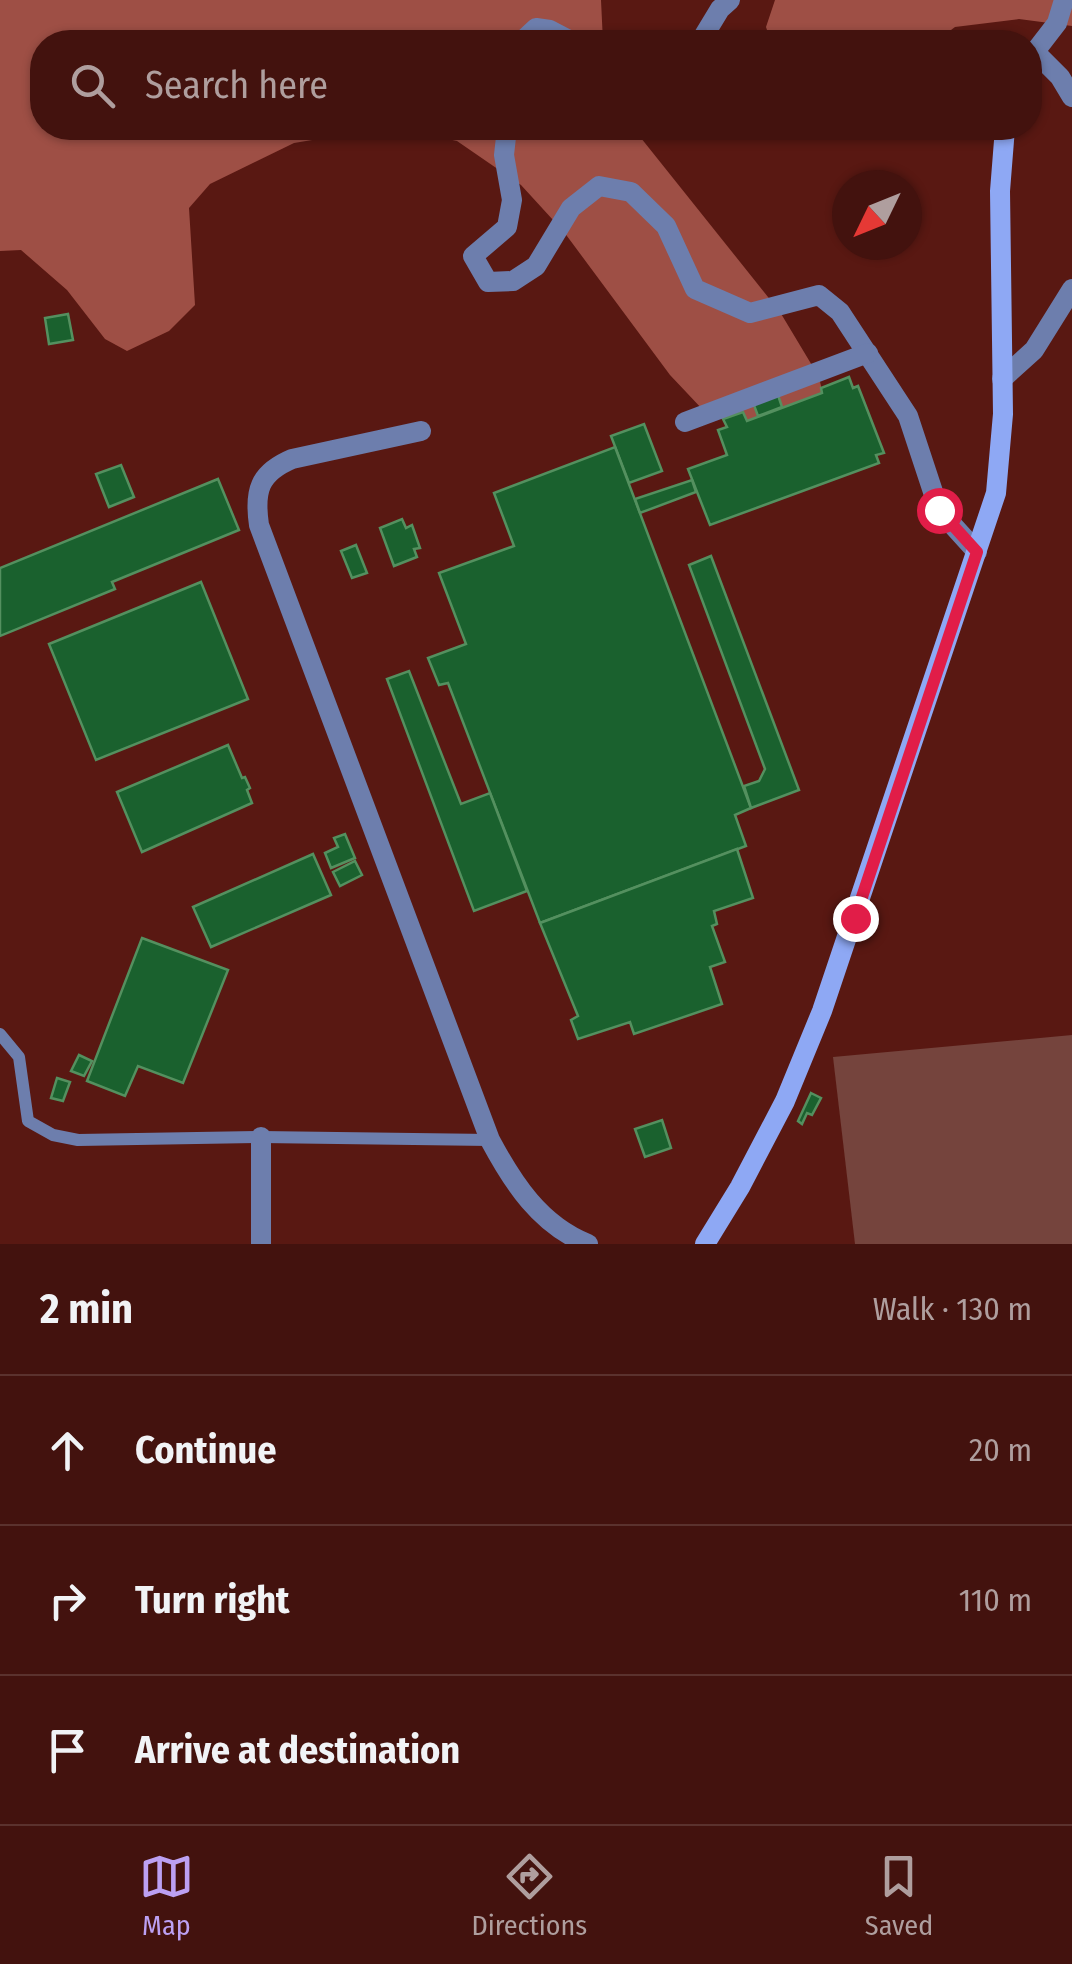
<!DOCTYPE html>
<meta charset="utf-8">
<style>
body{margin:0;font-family:"Fira Sans Condensed",sans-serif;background:#4a1b17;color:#f1f3f6}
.compass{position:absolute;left:832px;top:170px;width:90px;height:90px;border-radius:50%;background:#43120e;box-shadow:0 2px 8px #0004;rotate:227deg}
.stop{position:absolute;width:30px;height:30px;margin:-22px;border:8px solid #e11d48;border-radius:50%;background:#fff}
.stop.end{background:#e11d48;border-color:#fff;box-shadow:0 2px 10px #0008}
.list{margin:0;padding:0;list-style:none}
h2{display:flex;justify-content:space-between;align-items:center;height:130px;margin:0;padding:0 40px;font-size:42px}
h2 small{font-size:32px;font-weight:400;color:#af9e9e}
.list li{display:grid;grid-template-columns:65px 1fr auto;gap:30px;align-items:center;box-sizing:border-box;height:150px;padding:0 40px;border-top:2px solid #5b322e}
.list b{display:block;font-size:38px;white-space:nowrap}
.list em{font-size:32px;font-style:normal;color:#af9e9e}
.icon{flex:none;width:55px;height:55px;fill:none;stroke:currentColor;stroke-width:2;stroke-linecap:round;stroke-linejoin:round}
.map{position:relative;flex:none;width:1072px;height:1244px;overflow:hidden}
.search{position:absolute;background:#43120e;box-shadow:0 2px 8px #0004;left:30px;right:30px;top:30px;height:110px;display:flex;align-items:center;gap:25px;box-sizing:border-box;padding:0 35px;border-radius:40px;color:#af9e9e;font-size:38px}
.sheet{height:580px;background:#43120e}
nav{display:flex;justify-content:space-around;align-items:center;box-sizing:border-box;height:140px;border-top:2px solid #5b322e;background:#43120e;font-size:28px;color:#af9e9e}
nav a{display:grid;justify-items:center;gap:5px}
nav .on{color:#bca0f2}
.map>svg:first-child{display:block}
</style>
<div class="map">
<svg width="1072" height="1244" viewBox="0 0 1072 1244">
<rect width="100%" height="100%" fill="#591812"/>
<path fill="#75443d" d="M1072,1035V1244H855L833,1057Z"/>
<g fill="#9e4f45">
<path d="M0,0H601L603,42H42V128H385L294,143L210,184L189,208L195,305L169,331L127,351L105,339L67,290L21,250L0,251Z"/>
<path d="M775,0H1072V26L1019,19L955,27L935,42H771L766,27Z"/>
<path d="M396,128H633L780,312L819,377L827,413L754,433L704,411L670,375L564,232L521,185L457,141Z"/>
</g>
<g fill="#1a612e" stroke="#54905f" stroke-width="2.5">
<path d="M68,314L73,340L49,344L45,318Z"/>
<path d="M849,377L853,388L858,386L884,453L876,455L879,463L710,525L688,469L727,455L718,430L727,427L723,419L743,412L747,421L822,393L821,388Z"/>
<path d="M774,383L782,407L758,416L749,392Z"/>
<path d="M644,424L662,471L629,483L611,436Z"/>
<path d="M615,447L751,808L735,815L746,846L540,923L448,683L439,685L428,658L466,644L439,573L514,546L494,493Z"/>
<path d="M121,465L134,497L109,507L96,474Z"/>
<path d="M218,479L239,530L112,582L115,589L0,636V568Z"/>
<path d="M692,480L696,492L640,513L635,499Z"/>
<path d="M402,519L406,528L412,525L420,548L414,549L417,557L394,566L380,528Z"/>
<path d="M356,545L367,573L352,578L341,551Z"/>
<path d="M711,556L799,790L751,808L744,786L759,781L765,769L689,565Z"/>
<path d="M201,582L248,699L96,760L49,644Z"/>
<path d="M409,671L461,804L490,793L527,891L474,911L387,679Z"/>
<path d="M228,745L242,778L245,777L250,788L247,790L252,803L142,852L117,792Z"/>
<path d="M345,834L355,858L331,868L325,853L338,847L334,838Z"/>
<path d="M737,849L753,898L714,911L717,924L712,926L725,962L710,967L722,1004L634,1034L630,1022L578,1039L571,1020L578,1016L540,923Z"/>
<path d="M313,854L331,895L211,947L193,907Z"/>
<path d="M355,861L362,875L340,886L333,872Z"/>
<path d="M142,938L228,970L183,1083L138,1066L125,1096L87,1081Z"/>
<path d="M79,1055L92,1061L84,1076L71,1071Z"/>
<path d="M57,1078L70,1082L63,1101L51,1098Z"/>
<path d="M811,1093L821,1098L812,1115L807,1113L802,1124L798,1121Z"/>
<path d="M662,1120L671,1148L645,1157L635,1129Z"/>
</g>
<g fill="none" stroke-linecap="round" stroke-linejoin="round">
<path stroke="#6d7ead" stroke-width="12" d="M0,1034L19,1057L28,1121L53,1135L78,1140L261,1137L490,1140"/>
<g stroke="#6d7ead" stroke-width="20">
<path d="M521,42L536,28L550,30L573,42"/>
<path d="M700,42L720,9L730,0"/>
<path d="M1034,51L1060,77L1072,97"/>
<path d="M1030,58L1057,23L1064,0"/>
<path d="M507,128L504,155L512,200L507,227L473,256L488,282L513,281L536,266L571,208L599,186L631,192L666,226L695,289L750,313L819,295L840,312L908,416L939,510L977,552"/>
<path d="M1002,379L1034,350L1072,289"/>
<path d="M685,422L868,353"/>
<path d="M421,431L292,459C259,473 254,491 259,525L490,1140C513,1183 540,1225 588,1244"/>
<path d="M261,1137V1244"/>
</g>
<path stroke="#8ea8f4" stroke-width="20" d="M705,1244L740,1187L785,1101L822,1011L996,493L1003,414L1000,191L1005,128"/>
</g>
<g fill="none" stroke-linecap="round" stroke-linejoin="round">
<path stroke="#e11d48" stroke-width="12" d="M855,918L977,552L939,510"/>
</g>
</svg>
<svg class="compass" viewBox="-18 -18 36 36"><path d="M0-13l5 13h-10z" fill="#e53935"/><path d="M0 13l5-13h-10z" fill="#af9e9e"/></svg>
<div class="stop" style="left:939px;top:510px"></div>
<div class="stop end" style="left:855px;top:918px"></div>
<div class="search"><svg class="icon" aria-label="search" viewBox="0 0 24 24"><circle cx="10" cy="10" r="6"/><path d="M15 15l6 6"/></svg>Search here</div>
</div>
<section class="sheet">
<h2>2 min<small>Walk · 130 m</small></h2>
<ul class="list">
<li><svg class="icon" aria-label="ahead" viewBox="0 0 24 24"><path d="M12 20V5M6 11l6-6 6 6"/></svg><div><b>Continue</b></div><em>20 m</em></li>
<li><svg class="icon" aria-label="right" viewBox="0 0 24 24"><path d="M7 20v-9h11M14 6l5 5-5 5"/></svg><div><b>Turn right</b></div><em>110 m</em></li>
<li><svg class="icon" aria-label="arrive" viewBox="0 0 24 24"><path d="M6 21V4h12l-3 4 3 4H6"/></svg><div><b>Arrive at destination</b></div></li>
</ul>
</section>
<nav>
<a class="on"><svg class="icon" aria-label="map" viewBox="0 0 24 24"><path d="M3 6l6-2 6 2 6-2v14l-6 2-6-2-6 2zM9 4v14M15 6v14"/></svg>Map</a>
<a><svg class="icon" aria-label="directions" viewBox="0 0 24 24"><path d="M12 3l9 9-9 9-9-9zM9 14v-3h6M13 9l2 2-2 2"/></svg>Directions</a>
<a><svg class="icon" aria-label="saved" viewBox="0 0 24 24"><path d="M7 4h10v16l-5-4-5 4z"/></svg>Saved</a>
</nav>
